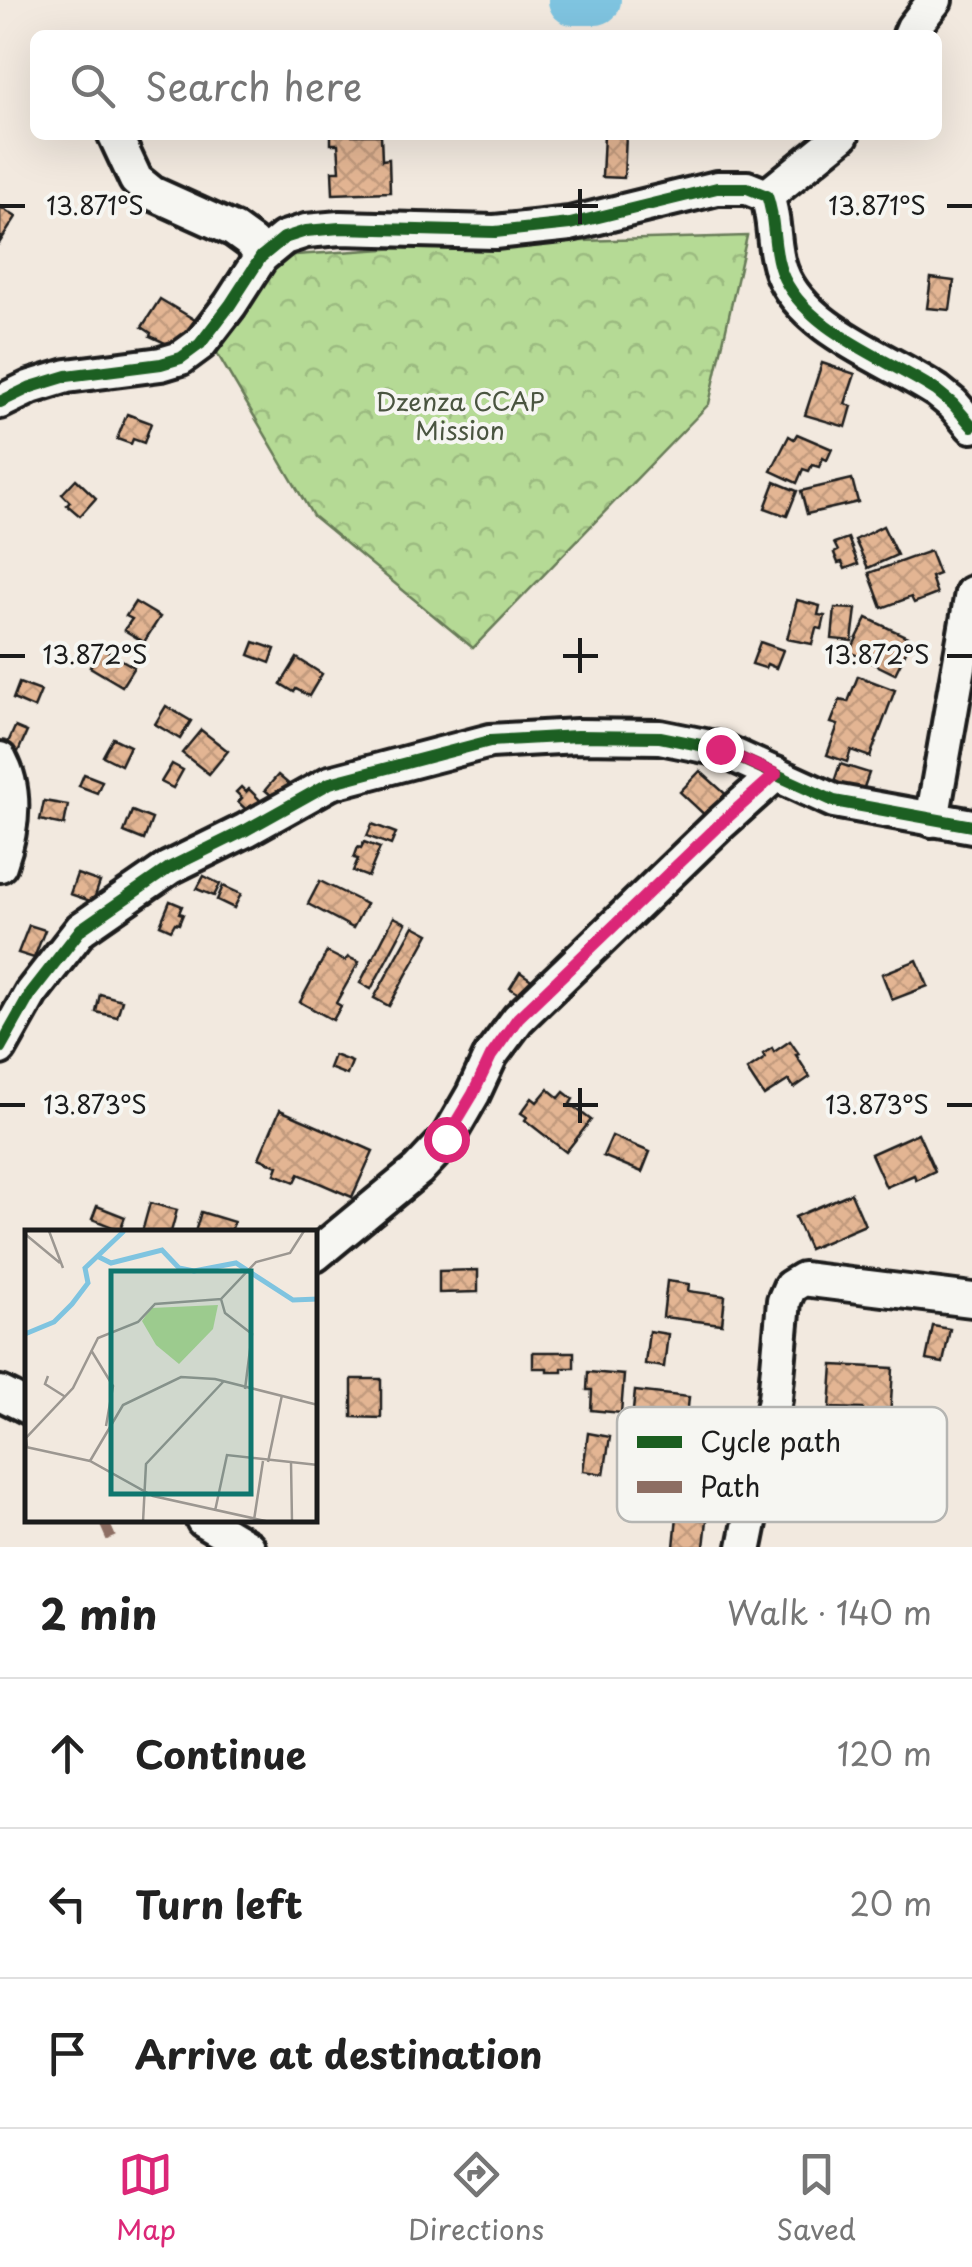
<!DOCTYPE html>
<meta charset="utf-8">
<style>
body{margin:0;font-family:"Playpen Sans",sans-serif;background:#f2f2f2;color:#222}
.stop{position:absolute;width:30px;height:30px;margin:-22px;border:8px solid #db2777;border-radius:50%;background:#fff}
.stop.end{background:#db2777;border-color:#fff;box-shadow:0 2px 10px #0008}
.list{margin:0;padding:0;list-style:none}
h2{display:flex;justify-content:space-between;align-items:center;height:130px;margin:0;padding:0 40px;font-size:42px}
h2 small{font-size:32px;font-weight:400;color:#767676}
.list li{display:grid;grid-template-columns:65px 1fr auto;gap:30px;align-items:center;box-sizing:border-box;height:150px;padding:0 40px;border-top:2px solid #e0e0e0}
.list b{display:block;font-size:38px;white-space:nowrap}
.list em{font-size:32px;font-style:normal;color:#767676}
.icon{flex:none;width:55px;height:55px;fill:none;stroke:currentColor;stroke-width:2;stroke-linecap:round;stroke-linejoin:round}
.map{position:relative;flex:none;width:972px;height:1547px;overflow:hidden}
.search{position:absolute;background:#fff;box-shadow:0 10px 40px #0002;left:30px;right:30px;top:30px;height:110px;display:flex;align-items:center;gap:25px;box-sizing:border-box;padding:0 35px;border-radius:15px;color:#767676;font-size:38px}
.sheet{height:580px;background:#fff}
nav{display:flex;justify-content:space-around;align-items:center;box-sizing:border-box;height:140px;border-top:2px solid #e0e0e0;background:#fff;font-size:28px;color:#767676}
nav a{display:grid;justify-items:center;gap:5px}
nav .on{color:#db2777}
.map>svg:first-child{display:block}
</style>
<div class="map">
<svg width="972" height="1547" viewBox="0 0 972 1547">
<defs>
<pattern id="forest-crowns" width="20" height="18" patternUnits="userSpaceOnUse" patternTransform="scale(2.5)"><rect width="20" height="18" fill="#b5da95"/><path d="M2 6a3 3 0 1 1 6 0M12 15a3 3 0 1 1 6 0" fill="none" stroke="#9bba80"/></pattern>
<pattern id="building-cross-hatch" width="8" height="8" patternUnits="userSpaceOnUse" patternTransform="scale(2.5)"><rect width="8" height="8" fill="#e3b593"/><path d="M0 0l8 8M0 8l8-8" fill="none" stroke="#c29b7e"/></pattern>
</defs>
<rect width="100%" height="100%" fill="#f2e9df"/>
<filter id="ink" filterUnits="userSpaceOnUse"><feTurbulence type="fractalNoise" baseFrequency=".01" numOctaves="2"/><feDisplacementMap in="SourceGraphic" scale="20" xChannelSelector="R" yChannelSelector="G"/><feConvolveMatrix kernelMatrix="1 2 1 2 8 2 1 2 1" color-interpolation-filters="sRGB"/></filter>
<g filter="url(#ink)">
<path fill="url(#forest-crowns)" stroke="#687b58" stroke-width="2.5" d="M747,236L709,404L473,648L313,516L214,348L280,256L445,245Z"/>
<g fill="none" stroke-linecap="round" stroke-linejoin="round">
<path stroke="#7fc4e0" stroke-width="50" d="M573,0H596"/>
</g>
<g fill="url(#building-cross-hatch)" stroke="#1c1c1c" stroke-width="2.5">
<path d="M331,135H381L382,160L389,159L390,192L333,194L332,171H340L338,144H331Z"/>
<path d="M604,135H626L624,178L602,177Z"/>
<path d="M0,207L16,217L0,242Z"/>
<path d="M931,278L954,281L950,310L927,308Z"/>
<path d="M160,299L195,320L178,349L150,336L151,333L142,327Z"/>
<path d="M822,363L855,374L845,404L852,406L846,427L805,415Z"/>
<path d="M127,414L151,423L144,443L133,439L131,444L117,439Z"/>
<path d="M797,434L832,449L827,460L823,458L819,467L812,465L809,471L803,469L797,483L771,471L789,436L794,439Z"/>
<path d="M76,479L96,498L80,516L67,505L70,502L62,494Z"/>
<path d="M852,479L858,502L807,514L801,491Z"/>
<path d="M775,482L797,491L787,516L765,508Z"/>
<path d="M883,526L897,555L868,568L855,540Z"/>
<path d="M848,538L858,564L845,569L842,562L838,563L834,553L838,551L834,543Z"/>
<path d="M930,551L939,574L931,577L937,594L914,603L911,597L882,608L869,573Z"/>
<path d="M797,600L820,606L818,615L825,616L822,629L816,628L812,644L787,639Z"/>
<path d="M135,602L160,617L144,642L124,630L132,619L126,616Z"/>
<path d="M835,608L856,609L852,641L832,639Z"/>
<path d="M867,618L912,639L895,674L850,652Z"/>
<path d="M254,642L275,649L270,663L249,655Z"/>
<path d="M760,642L783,650L776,668L767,664L765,668L752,664Z"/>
<path d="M101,648L134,667L122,686L90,667Z"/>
<path d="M297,658L322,674L309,696L296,689L294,692L281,684Z"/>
<path d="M858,676L895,690L870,757L851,750L847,762L827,755L838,725L831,723L840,700L848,702Z"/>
<path d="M19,683L41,691L34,708L13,699Z"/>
<path d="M166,706L191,721L180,739L155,724Z"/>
<path d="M15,727L27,732L18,752L6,747Z"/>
<path d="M201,730L228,751L209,774L182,753Z"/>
<path d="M113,738L130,746L121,765L103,756Z"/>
<path d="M172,764L183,770L173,788L161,782Z"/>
<path d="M840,764L869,773L861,796L831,791Z"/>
<path d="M700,771L730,798L710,820L680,792Z"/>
<path d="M84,774L102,781L97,793L79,786Z"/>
<path d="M278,775L292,787L279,802L265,790Z"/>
<path d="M241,787L246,792L249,789L264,804L253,816L238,802L242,798L236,792Z"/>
<path d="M44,801L68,805L64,825L40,820Z"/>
<path d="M132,811L152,819L144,840L124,832Z"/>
<path d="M372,824L396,833L391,845L367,836Z"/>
<path d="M364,842L380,848L368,877L353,871L358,859L354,858L358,847L361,848Z"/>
<path d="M77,874L100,882L93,902L70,894Z"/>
<path d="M204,876L220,884L214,896L197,889Z"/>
<path d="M320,881L366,904L353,928L308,904Z"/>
<path d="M223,886L241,894L234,908L217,900Z"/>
<path d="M170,901L182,906L179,913L183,914L179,924L175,923L171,930L160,925Z"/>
<path d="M394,917L406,923L371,989L360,983Z"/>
<path d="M29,925L45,930L34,958L18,953Z"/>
<path d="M414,926L429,934L389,1006L374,998Z"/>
<path d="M327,952L345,961L348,957L359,962L336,1003L341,1006L333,1020L300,1002Z"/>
<path d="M917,960L928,986L892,1000L882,974Z"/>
<path d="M520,972L540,986L530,1001L510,988Z"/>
<path d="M100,994L122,1000L117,1017L96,1012Z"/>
<path d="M790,1041L799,1054L796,1055L810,1077L794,1088L789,1080L764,1096L747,1070L765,1058L763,1054L772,1048L774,1052Z"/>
<path d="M334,1055L352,1062L347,1075L329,1068Z"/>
<path d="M548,1089L559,1098L564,1092L573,1099L570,1104L591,1120L566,1152L525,1120L527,1117L521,1113L532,1098L537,1102Z"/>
<path d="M280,1110L373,1151L352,1197L299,1174L295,1182L275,1174L278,1166L259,1158Z"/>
<path d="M918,1133L935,1171L916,1180L914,1175L886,1187L871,1154Z"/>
<path d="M612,1136L650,1152L642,1172L603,1156Z"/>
<path d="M851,1193L865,1225L809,1249L795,1217Z"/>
<path d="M150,1203L177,1210L171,1232H142Z"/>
<path d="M97,1206L125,1217L120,1230L92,1219Z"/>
<path d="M201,1212L234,1222L231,1232H195Z"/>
<path d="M478,1270V1292L439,1293V1271Z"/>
<path d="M667,1281L689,1284L688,1291L725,1296L722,1324L663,1317Z"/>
<path d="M933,1326L950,1329L943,1363L926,1360Z"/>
<path d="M649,1331L668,1334L664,1367L645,1364Z"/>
<path d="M533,1352H574V1368H562V1372H547V1368H533Z"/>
<path d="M833,1365L893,1368L890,1418L863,1417V1409L830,1408Z"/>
<path d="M588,1372L624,1375L621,1413L591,1410L592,1390H587Z"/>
<path d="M352,1379H381V1418L352,1417Z"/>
<path d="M635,1391L689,1397L686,1427L669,1425L668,1430L653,1428V1423L632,1420Z"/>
<path d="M588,1433L610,1437L604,1474L583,1471Z"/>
<path d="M677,1516L707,1520L704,1547H674Z"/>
</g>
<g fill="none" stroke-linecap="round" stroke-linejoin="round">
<g stroke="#1c1c1c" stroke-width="40">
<g id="minor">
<path d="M910,35L913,28L935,0"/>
<path d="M115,135L136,180L152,193L234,230L252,243L261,257"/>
<path d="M767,196L842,135"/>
<path d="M0,402L31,387L67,376L161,364L181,358L200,344L230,305L261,257L284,238L306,231L340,228L495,232L570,224L717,188H747L767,196C776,220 772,247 781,271C803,330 887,358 937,391L953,404L972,426"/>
<path d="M0,759C18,792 12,831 0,865"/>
<path d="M932,820L972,593"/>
<path d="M0,1048L31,993L81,929L169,868L246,830L330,783L490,741L577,736L660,737L720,749L834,801L972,826"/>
<path d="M315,1255L418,1170L447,1139L473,1094L491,1055L518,1019L719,825L776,774"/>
<path d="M0,1393L28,1407"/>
<path d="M203,1520L248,1547"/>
<path d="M745,1547L775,1399L784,1301L790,1287L803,1279L972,1300"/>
</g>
</g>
<use href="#minor" stroke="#f6f6f2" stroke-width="32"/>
<path stroke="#8d6e63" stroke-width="10" stroke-dasharray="20 10" stroke-linecap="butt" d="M103,1520L115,1547"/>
<g stroke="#f6f6f2" stroke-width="19">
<g id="cycleway">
<path d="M0,402L31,387L67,376L161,364L181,358L200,344L230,305L261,257L284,238L306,231L340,228L495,232L570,224L717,188H747L767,196C776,220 772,247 781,271C803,330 887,358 937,391L953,404L972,426"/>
<path d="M0,1048L31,993L81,929L169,868L246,830L330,783L490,741L577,736L660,737L720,749L834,801L972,826"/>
</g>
</g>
<use href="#cycleway" stroke="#1b5e20" stroke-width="12"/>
</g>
</g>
<g fill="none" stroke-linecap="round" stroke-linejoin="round" filter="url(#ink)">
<path stroke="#db2777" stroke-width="12" d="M446,1139L473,1094L491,1056L518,1018L719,825L776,774L720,749"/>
</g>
<path fill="none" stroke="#1c1c1c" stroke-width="4" d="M580,189V224M0,206H25M563,206H598M947,206H972M580,638V673M0,656H25M563,656H598M947,656H972M580,1088V1123M0,1105H25M563,1105H598M947,1105H972"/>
<g text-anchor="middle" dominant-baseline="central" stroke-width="8" stroke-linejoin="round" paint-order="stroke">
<g font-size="25" fill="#4a5540" stroke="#f6f6f2">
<text x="460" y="401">Dzenza CCAP<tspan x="460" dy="29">Mission</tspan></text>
</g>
</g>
<g transform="translate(25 1230)">
<rect width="292" height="292" fill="#f2e9df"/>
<path d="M193,75L188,99L154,134L131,115L117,91L126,78Z" fill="#b5da95"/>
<path fill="none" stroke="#7fc4e0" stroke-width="5" d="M72,26L86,33L137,20L154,38L169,41L211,33L268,70L293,69M0,104L29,92L47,74L63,53L60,38L99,1"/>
<path fill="none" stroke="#9c9791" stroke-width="2.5" d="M24,1L38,38M0,4L35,33M196,69L231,32L265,23L279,1M66,120L88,156L81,196M23,146L20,154L39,166M1,217L65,231L128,266L245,292M2,217L1,208L48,158L73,108L113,92L130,74L196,69L200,83L227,104L220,159M65,231L98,175L156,147L190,149L293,175M243,232L257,165M266,232L267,292M190,281L202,225L293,235M229,290L238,231M118,292L121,234L198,152"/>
<path fill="#0f766e" fill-opacity="0.15" stroke="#0f766e" stroke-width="5" d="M86,41H226V264H86Z"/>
<rect width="292" height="292" fill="none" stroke="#1c1c1c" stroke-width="5"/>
</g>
<rect x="617" y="1407" width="330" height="115" rx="15" fill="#f6f6f2" stroke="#b5b5b2" stroke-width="2.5"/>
<rect x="637" y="1436" width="45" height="12" fill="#1b5e20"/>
<rect x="637" y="1481" width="45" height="12" fill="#8d6e63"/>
<g font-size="28" fill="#1c1c1c">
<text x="700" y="1452">Cycle path</text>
<text x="700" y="1497">Path</text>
</g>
<g font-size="25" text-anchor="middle" fill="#1c1c1c" stroke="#f6f6f2" stroke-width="8" stroke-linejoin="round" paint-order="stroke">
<text x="95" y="215">13.871°S</text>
<text x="877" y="215">13.871°S</text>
<text x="95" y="664">13.872°S</text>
<text x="877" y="664">13.872°S</text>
<text x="95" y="1114">13.873°S</text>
<text x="877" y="1114">13.873°S</text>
</g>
</svg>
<div class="stop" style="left:446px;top:1139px"></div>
<div class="stop end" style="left:720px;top:749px"></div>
<div class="search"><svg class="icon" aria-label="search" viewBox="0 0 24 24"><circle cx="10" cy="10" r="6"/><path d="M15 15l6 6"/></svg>Search here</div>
</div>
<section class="sheet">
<h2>2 min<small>Walk · 140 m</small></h2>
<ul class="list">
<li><svg class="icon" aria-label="ahead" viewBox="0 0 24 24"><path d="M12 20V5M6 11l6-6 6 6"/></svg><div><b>Continue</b></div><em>120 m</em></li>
<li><svg class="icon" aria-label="left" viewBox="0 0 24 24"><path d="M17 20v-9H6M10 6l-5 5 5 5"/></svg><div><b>Turn left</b></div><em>20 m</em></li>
<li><svg class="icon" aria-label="arrive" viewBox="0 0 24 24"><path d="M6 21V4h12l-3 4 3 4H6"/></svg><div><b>Arrive at destination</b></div></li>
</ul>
</section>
<nav>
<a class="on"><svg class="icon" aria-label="map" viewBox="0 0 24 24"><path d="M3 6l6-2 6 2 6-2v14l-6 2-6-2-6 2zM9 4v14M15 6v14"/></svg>Map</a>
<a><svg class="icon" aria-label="directions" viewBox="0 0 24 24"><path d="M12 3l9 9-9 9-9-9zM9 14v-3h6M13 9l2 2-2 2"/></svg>Directions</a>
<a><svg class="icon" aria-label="saved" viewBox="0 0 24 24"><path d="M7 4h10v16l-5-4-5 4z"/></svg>Saved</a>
</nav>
